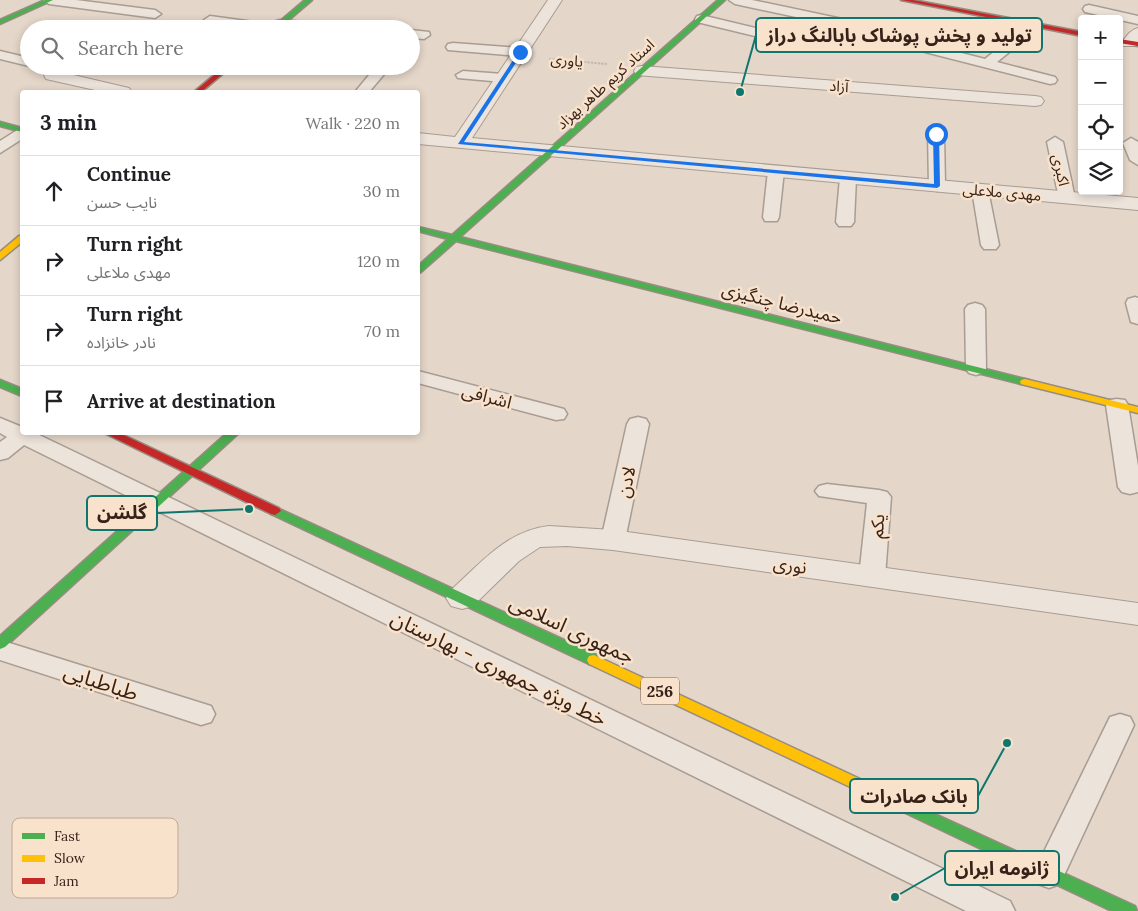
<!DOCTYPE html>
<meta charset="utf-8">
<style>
body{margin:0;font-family:Lora,"Noto Sans Arabic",serif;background:#f2f2f2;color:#202124}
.controls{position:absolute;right:15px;top:15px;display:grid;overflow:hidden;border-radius:5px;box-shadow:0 2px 8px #0003}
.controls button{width:45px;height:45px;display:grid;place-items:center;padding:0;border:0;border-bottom:1px solid #e0e0e0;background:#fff;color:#202124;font:25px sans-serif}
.stop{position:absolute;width:15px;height:15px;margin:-11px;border:4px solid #1a73e8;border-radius:50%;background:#fff}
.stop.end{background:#1a73e8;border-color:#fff;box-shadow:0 1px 5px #0008}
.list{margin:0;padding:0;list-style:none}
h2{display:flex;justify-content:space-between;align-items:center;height:65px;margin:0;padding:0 20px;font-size:21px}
h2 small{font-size:16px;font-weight:400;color:#757577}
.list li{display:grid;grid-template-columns:32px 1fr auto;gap:15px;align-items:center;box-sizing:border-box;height:70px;padding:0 20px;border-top:1px solid #e0e0e0}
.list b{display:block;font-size:19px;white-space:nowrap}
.list p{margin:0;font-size:16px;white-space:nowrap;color:#757577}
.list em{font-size:16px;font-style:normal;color:#757577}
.icon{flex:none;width:28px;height:28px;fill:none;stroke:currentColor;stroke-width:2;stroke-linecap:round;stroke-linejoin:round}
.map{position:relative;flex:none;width:1138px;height:911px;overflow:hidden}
.search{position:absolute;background:#fff;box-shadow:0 2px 8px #0003;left:20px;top:20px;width:400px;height:55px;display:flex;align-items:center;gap:12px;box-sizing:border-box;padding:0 18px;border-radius:28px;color:#757577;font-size:19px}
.panel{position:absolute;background:#fff;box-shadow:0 2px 8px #0003;left:20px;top:90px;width:400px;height:345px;border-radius:5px}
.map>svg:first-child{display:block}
</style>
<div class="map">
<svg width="1138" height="911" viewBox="0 0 1138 911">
<rect width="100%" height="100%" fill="#e4d6c8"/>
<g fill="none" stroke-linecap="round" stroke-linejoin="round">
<g stroke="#a99c92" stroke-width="3">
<g id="lane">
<path d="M43,0H76L155,10L161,14L155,18L49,4Z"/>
<path d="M729,0H752L904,32L910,36L904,40L735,4Z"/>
<path d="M1089,5L1138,16V24L1085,12L1083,9L1085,6Z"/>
<path d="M701,15L814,42L816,45L809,49L697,22L695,19L697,16Z"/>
<path d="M210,16L275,25L276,21L280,20L343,25L349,29H245L206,23L204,20Z"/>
<path d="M1035,21L1039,22L1041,25L1039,28L997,62L1055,77L1057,80L1055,83L1050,84L925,52L923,49L930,45L985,59L1031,22Z"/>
<path d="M411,30L429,32L430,35L424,39L411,38Z"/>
<path d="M453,43L520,48L527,52L520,56L448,50L446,47L448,44Z"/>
<path d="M0,51L29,58V66L0,59Z"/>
<path d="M336,66H373L374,68C367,75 343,73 336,66Z"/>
<path d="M379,68L386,72L369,92H355L374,69Z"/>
<path d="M463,71L503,74L510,78L503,82L458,78L456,75Z"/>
<path d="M22,127V139L0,153V141Z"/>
<path d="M936,128L944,133L945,186L937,191L929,186L928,133Z"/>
<path d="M1055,137L1063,142L1075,198L1073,202H1061L1059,198L1047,142Z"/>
<path d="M1131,138L1138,142V165L1130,160L1123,143Z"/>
<path d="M776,166L784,171L779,217L777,221H765L763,217L768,171Z"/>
<path d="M848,173L856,178L854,222L851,226H839L836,222L840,178Z"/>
<path d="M980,185L988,190L999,245L996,249H984L981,245L972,190Z"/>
<path d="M1135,297L1138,298V324L1131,322L1126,303L1128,299Z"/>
<path d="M975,303L982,305L985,309L986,369L983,373L976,375L969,373L966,369L965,309L968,305Z"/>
<path d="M418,371L564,409L567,414L564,419L556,420L418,383Z"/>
<path d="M1117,399L1125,400L1128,405L1138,466V492L1130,494L1122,492L1118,487L1106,405L1109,400Z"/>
<path d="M638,417L646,419L649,424L625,540L622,546L613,548L604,546L601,540L627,424L630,419Z"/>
<path d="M0,418L22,427V432H33L1010,901L1015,911H966L24,445L8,458L0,460V442L7,437L0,433Z"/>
<path d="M827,484L879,490L887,492L891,497L885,577L881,583L872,586L863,583L859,577L867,503L819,496L815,491L819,486Z"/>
<path d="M0,640L211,706L215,714L211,722L201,725L0,660Z"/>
<path d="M1120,714L1130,717L1134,725L1060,884L1049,888L1038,884L1033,874L1038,864L1110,717Z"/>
</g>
</g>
<g stroke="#a99c92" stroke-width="2">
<g id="street">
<path d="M548,0H562L472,138L1138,198V210L418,144V133L455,137Z"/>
<path d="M1138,28V43L1135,46H1123L1121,43C1126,37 1130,30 1138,28Z"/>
<path d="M642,66L1035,96L1041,97L1044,101L1041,105L1035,106L636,75L634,71L636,67Z"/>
<path d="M52,70L129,88L132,92H104L46,79L44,75L46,71Z"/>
<path d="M549,526L613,530L1138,603V625L613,550L567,546L540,547L519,561L473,606L462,609L451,606L446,598L451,590C481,563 506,531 549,526Z"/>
</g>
</g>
<g stroke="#988b82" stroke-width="3">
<g id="fast">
<path d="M45,0H53L0,24V20Z"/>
<path d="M305,0H312L278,29H271Z"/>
<path d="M718,0H725L460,237L1029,380L1030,382L1029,384H1021L456,241L421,272L418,273V266L448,239L418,231V227L452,235Z"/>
<path d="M0,122L22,128V132L0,126Z"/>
<path d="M0,380L22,389V396L0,387Z"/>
<path d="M228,432H240L5,647L0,649V636Z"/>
<path d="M275,507L599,656L601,660L599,664L594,665L589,664L271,514L269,511Z"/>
<path d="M900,798L1135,906L1137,911H1112L895,808L892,804L895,800Z"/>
</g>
</g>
<g stroke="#988b82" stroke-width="3">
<g id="slow">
<path d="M19,236H22V242L0,260V252Z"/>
<path d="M1025,379L1138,407V413L1021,384L1020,382L1021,380Z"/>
<path d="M594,655L905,800L908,804L905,808L900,810L895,808L589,664L587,660L589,656Z"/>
</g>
</g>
<g stroke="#988b82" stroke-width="3">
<g id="jam">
<path d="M901,0H913L1082,32V36Z"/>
<path d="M1119,39L1138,42V46L1119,43Z"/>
<path d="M225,66H232L201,92H194Z"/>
<path d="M102,432H117L279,508L281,511L275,515L271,514Z"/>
</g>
</g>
<path stroke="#c4b9b1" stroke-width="2" stroke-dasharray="2.5 1" stroke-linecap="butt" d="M549,59L607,64"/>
<use href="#lane" fill="#ece3da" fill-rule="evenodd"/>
<use href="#street" fill="#ece3da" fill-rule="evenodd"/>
<use href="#fast" fill="#4caf50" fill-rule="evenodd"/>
<use href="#slow" fill="#ffc107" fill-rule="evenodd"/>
<use href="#jam" fill="#c62828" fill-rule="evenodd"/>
</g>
<path fill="#1a73e8" d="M519,51L523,52L464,142L934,184L933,134L936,132L939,134L940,186L937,188L458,144Z"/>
<g text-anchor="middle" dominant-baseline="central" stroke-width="5" stroke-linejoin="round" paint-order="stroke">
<g font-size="15" fill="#37221a" stroke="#f8e2cb">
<text transform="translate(567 60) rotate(5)">یاوری</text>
<text transform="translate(605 84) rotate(-42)">استاد کریم طاهر بهزاد</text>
<text transform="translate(839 86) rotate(4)">آزاد</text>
<text transform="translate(1061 170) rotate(77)">اکبری</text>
<text transform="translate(1002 192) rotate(5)">مهدی ملاعلی</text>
</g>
<rect fill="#f8e2cb" stroke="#715c4f" stroke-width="1" x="641" y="677.5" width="38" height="27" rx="4"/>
<g font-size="16" font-weight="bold" fill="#37221a">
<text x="660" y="691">256</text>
</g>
<g font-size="18" fill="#37221a" stroke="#f8e2cb">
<text transform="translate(782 303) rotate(14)">حمیدرضا چنگیزی</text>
<text transform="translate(487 396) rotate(15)">اشرافی</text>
<text transform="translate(626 482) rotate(-78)">لادن</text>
<text transform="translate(877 526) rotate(-85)">یکم</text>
<text transform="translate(790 565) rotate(8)">نوری</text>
</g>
<g font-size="21" fill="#37221a" stroke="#f8e2cb">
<text transform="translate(572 629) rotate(25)">جمهوری اسلامی</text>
<text transform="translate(499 668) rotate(26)">خط ویژه جمهوری - بهارستان</text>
<text transform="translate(101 682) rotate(18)">طباطبایی</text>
</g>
</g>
<rect x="12" y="818" width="166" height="80" rx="8" fill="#f8e2cb" stroke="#bea896" stroke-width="1"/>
<rect x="22" y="833" width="23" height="6" fill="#4caf50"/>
<rect x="22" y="855" width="23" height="7" fill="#ffc107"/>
<rect x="22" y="878" width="23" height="6" fill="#c62828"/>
<g font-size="14" fill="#37221a">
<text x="54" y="841">Fast</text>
<text x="54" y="863">Slow</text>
<text x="54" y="886">Jam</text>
</g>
<path fill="none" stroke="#0f766e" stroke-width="2" d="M740 92L756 35M249 509L157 513M1007 743L978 796M895 897L945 868"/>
<g fill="#0f766e" stroke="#f8e2cb" stroke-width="2">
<circle cx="740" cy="92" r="5"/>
<circle cx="249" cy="509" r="5"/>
<circle cx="1007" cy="743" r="5"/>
<circle cx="895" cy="897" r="5"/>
</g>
<g fill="#f8e2cb" stroke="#0f766e" stroke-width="2">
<rect x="756" y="18" width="286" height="34" rx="5"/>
<rect x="87" y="496" width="70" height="34" rx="5"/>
<rect x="850" y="779" width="128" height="34" rx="5"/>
<rect x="945" y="851" width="114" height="34" rx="5"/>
</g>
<g font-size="19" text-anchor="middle" font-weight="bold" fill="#37221a">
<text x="899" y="42">تولید و پخش پوشاک بابالنگ دراز</text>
<text x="122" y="519">گلشن</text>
<text x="914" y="803">بانک صادرات</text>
<text x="1002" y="875">ژانومه ایران</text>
</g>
</svg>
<div class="controls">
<button>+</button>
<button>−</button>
<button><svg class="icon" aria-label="locate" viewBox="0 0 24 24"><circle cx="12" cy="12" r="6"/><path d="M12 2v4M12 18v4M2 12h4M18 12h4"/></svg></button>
<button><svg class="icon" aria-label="layers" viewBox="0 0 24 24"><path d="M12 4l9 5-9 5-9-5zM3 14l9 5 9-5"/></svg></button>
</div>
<div class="stop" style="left:936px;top:134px"></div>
<div class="stop end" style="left:520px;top:52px"></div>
<div class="search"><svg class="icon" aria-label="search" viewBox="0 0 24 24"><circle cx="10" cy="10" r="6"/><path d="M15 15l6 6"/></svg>Search here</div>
<section class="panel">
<h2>3 min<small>Walk · 220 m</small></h2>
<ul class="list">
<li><svg class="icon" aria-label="ahead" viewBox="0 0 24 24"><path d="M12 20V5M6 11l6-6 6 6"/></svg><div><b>Continue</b><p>نایب حسن</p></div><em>30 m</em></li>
<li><svg class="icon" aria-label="right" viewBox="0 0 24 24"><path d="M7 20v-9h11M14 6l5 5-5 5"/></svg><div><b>Turn right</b><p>مهدی ملاعلی</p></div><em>120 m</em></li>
<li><svg class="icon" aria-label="right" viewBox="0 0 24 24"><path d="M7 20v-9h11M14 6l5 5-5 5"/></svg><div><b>Turn right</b><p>نادر خانزاده</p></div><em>70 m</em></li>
<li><svg class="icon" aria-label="arrive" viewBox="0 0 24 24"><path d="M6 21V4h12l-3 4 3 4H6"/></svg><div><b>Arrive at destination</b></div></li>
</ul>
</section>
</div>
